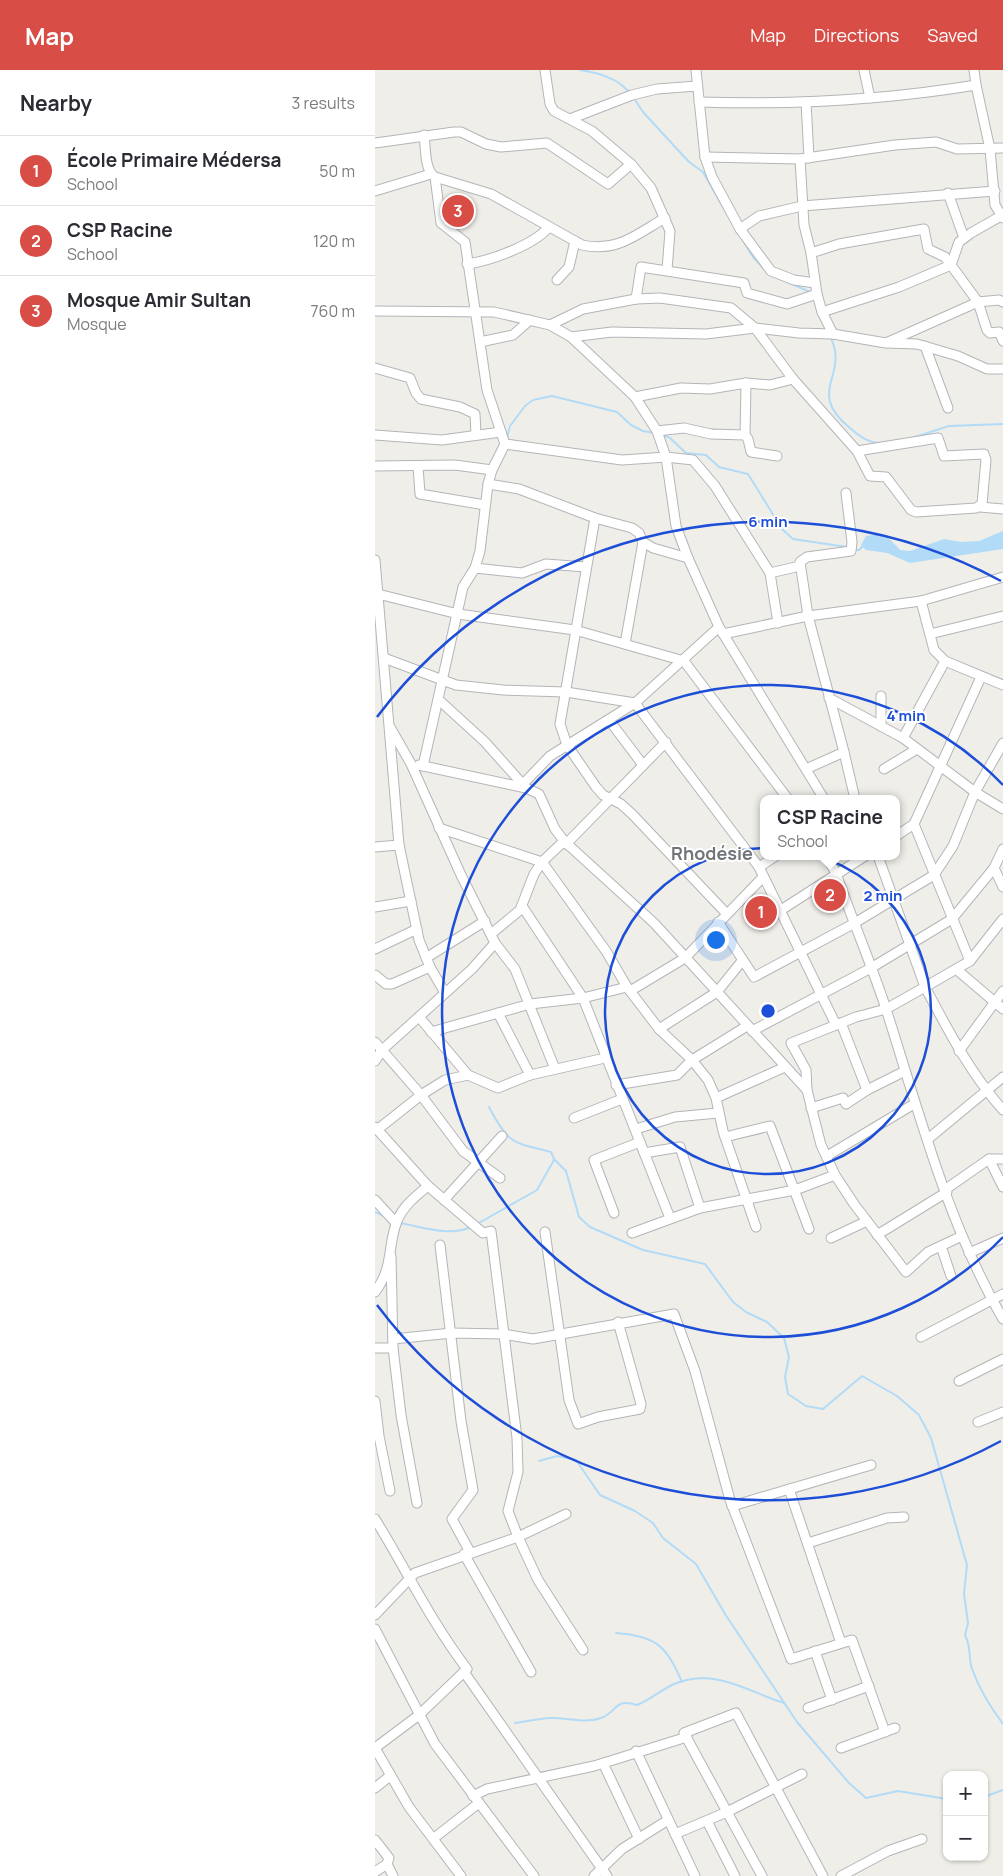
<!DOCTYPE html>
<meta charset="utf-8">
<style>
body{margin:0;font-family:Manrope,sans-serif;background:#f2f2f3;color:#2b2b33}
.controls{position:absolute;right:15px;bottom:15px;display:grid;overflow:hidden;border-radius:10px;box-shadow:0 1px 4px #0004}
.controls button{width:45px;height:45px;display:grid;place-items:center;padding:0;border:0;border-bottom:1px solid #e1e1e2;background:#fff;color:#2b2b33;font:25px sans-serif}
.you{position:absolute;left:340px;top:869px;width:18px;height:18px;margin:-12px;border:4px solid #fff;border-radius:50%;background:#1a73e8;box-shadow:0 0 0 8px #1a73e833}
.badge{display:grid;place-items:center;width:32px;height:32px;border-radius:50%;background:#d84e47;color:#fff;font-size:16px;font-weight:700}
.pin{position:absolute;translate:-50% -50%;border:2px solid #fff;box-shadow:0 1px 5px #0006}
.popup{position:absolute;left:385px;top:725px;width:140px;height:65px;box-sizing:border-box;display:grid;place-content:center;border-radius:10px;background:#fff;filter:drop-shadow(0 1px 4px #0005);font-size:16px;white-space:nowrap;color:#7c7c81}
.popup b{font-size:19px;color:#2b2b33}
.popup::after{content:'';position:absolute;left:50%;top:100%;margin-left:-10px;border:10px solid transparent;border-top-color:#fff}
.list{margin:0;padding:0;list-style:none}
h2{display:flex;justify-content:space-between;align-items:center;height:65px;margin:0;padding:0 20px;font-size:21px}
h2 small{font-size:16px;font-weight:400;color:#7c7c81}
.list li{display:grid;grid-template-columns:32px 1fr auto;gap:15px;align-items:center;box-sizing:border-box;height:70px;padding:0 20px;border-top:1px solid #e1e1e2}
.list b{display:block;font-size:19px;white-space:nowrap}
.list p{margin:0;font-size:16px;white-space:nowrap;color:#7c7c81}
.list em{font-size:16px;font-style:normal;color:#7c7c81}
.map{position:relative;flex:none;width:628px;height:1806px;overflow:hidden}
header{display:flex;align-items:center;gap:30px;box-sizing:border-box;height:70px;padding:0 25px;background:#d84e47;color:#fff}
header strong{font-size:24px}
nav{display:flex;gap:28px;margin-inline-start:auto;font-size:18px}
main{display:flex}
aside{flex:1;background:#fff}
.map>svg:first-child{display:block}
</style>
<header>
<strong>Map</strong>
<nav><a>Map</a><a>Directions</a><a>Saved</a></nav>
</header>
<main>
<aside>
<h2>Nearby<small>3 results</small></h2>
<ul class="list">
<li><span class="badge">1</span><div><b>École Primaire Médersa</b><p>School</p></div><em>50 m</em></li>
<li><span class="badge">2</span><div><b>CSP Racine</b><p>School</p></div><em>120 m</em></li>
<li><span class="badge">3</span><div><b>Mosque Amir Sultan</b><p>Mosque</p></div><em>760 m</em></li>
</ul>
</aside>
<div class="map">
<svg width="628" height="1806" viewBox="0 0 628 1806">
<rect width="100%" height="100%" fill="#f0eee9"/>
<path fill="#b2dbf7" d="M628,461V479L535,493L512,483L491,480L486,475L491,466C509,463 513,466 525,480L535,481L569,469L586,472L604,471Z"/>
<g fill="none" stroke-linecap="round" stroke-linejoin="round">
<g stroke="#b2dbf7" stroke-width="2">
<path d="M205,0C221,2 246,9 255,24"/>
<path d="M258,27L268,42L314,92L328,102L349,139"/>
<path d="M367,169L378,187L394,204"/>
<path d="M401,207L435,222"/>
<path d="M456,268C474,307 430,321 475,358C483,365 493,373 505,373"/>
<path d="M286,364L295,368L311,383L331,385L344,397L373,404L407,459L418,469L472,477"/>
<path d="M132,368L135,356L150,336L158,330L177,326L242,342L256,355L268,361L279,363"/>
<path d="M537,368L574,356L628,354"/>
<path d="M479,480H484L489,475"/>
<path d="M114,1037C134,1075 137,1072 176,1082L179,1089L191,1101L204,1147L215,1157L268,1180L330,1194L358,1232L371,1242L392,1252L409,1268L414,1287L410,1307L413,1324L431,1336L448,1339L487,1306L522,1326L544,1345L556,1368L592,1495L589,1524L593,1553L590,1565C597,1579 593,1588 597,1599C604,1618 616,1638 628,1654"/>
<path d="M0,1142L9,1146"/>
<path d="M25,1153C48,1157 74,1167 96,1157"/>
<path d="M102,1154L162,1120L179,1090"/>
<path d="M164,1391L182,1386L201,1390L225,1425L260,1441L278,1453L288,1468L321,1494L350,1544L422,1652L474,1713L491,1728L523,1721L572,1729"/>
<path d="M241,1563C282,1566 291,1576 307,1612"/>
<path d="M140,1653C152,1651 163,1649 175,1648C191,1647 210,1654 226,1648C243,1642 238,1628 262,1635C276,1629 286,1620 299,1614C340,1597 371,1621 409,1633"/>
<path d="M609,1727L628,1720"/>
</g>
<g stroke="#b3b5b9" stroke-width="11">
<g id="street">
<path d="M170,0L175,34L179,41L217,61L256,94L276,118L295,161L292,200"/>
<path d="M321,0L330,87L337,107L365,159L396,201L419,210L440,213"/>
<path d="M489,0L495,28"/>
<path d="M599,0L601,15"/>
<path d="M324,32C417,35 510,30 601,15L615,79L620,135L628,148"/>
<path d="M431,32L434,88"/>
<path d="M195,49L257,25L282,19L322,16"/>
<path d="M0,73L79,62H86L111,74L126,77L172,73L233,114L256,94"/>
<path d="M330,87L425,89L520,75L561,72L582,79L628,78"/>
<path d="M425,89L429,155L436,183L442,224L447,242"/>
<path d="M60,107L116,124L207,175C242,183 262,164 290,148"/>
<path d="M0,121L56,104"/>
<path d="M573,123L589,168"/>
<path d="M365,159L384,146L427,136L620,121"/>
<path d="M436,183L464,174L549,159L553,179L570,187L576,195"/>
<path d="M92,194C115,191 159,175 174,157"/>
<path d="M576,195L584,172L596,163L626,146"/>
<path d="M182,210L194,197L200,171"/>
<path d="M261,229L266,197L369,213L372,223L412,234L442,224"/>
<path d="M0,241L119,242L175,255L196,267L260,327L282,361L291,387L301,456L313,488L344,557L449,729"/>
<path d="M175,255L208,239L261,229L285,228L356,238L380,258L418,309L482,381L495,406L511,407L536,440L541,442L601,438L607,434L611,390L609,384L569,386L563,368L482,381"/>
<path d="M458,264L447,242L524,217L576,195L603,232L624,230L628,232"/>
<path d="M196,267L237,262L331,264L380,258L424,263L458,264L511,273L542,274L583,286L612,299H628"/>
<path d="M105,272L138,265L155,250"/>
<path d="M513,272L603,232L612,260L615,263L624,262L628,271"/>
<path d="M550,276L573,338"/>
<path d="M0,298L35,308L41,323L46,329L85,337L100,344L101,364"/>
<path d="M260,327L306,318L335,319L371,313L395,315L418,309"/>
<path d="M282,361L309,358L336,364L370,365L373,369L376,382L402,386"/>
<path d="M0,365L67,370L126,362"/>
<path d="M370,365L371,313"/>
<path d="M130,374L247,390L291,387L318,390L340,416L395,503L403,553"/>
<path d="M0,396L80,395L117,400"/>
<path d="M43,396L45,424L110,435"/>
<path d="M113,414L144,419L220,448L257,458L264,463L268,472L278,478L313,488"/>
<path d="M605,437L628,439"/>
<path d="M220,448L185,654L192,675L221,717L228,725L246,734L257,744L351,843"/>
<path d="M0,490L24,775L44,870L55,897L70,923"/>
<path d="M100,498L147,503L171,494L211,497"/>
<path d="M395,503L425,496"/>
<path d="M3,524L83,544L200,560L309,591L413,729"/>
<path d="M546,531L559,580L570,591L628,615"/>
<path d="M348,564L433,546L546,531L628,507"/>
<path d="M555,564L628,546"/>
<path d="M250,574L268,472"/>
<path d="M9,588L81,615L128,620L191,622L260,633L384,797L461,955"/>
<path d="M506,626V656"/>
<path d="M454,628L528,668L600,722L628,739"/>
<path d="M64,630L110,672L151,718"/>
<path d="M234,650L268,695"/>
<path d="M15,657L36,694L86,805L120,873L140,899L180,999"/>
<path d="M528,668L570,591"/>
<path d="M469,682L480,729"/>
<path d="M44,695L151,718L164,724L180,759L189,771L167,792L159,804L145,840L116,864"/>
<path d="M48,696L88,517L100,498L105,481L113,414L117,400L130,374L112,320L90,172L66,153L60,107C49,100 51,77 49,65"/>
<path d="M431,699L469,682L433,546L425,492L432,487L476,481L477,472L471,423"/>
<path d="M509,699L542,679"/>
<path d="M148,714L175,686L260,633L344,557"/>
<path d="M64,758L167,792L231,881L252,917L284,959L317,990L333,1010L341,1028L348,1061L381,1157"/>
<path d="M521,766L539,754L606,607"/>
<path d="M189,771L279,853L432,1020L446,1075L460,1105L420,1120L325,1138L257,1163"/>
<path d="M191,774L291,672"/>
<path d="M0,777L24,775"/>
<path d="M451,786L461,803C477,850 497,895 512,942C545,1046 573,1154 628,1249"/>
<path d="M503,786L550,917L595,891L539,754"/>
<path d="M384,797L401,786"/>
<path d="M619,798L628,817"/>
<path d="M147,836L208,928L295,1148"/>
<path d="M0,837L36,831"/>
<path d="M406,840L490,786"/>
<path d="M343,852L379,907L478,854L559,805L578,776L600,722L628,673"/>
<path d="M0,879L42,859"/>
<path d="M51,888L110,851"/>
<path d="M595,891L628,849"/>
<path d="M581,899L628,939"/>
<path d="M0,905L11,914H17L55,897"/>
<path d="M255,921L310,888L388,807"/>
<path d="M123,943L155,1005"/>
<path d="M45,948L93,1005L123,1018L155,1005L230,988"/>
<path d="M466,953L492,1020"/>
<path d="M284,959L342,922L367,891"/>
<path d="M377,961L496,898L577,849L619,798L628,779"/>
<path d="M56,962L155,934L208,928L252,917"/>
<path d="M0,972L46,1025L88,1081L125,1108"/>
<path d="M584,981L628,921"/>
<path d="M0,991L7,980L97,899L120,873"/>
<path d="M241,1015L302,1005L317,990L372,956"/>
<path d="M432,1020L431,1000L416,973L481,947L511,939L550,917C573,960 595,1003 628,1040"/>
<path d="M341,1028L410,997"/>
<path d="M436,1038L468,1028L471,1034L492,1020L530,1001"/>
<path d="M199,1048L247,1029"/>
<path d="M0,1057L53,1116L108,1163L116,1161L142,1368L143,1402L133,1441L143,1467L191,1444"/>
<path d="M261,1059L300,1047L343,1043"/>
<path d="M2,1060L46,1025L70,1010L93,1005"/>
<path d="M350,1067L395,1056L434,1159"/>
<path d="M553,1069L628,1007"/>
<path d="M269,1083L305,1077L325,1138"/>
<path d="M452,1086L539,1034"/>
<path d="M614,1089L628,1117"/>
<path d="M460,1105L479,1134L531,1202L553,1182L587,1166"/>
<path d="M571,1119L614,1089H628"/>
<path d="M0,1130L21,1153"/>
<path d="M69,1130L127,1066"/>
<path d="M239,1143L219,1090L265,1072"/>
<path d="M170,1162L194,1330L203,1354L223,1347L265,1339L266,1334L243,1252"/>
<path d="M502,1165L572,1122"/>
<path d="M456,1168L492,1151"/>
<path d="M65,1175L86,1351L98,1420L77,1449L95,1482"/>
<path d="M566,1176L576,1206"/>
<path d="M594,1183L628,1168"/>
<path d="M16,1186L18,1278L26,1345L42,1433"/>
<path d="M0,1222C19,1197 12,1177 22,1151C28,1136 41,1126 53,1116"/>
<path d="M546,1267L628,1224"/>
<path d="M18,1269L77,1263L128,1264L158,1269L299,1244L320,1301L355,1430L416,1589L477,1570L510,1662"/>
<path d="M0,1278H18"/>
<path d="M584,1311L628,1289"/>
<path d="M0,1331L4,1366L15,1421"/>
<path d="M603,1352L628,1342"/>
<path d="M414,1419L466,1573"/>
<path d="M357,1436L496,1395"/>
<path d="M0,1449C31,1499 56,1552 92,1599L44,1645L0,1678"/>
<path d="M433,1473L512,1448L529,1447"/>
<path d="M89,1484L156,1602"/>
<path d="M0,1545L40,1503L143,1467L163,1510L208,1580"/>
<path d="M0,1559L60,1674L159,1806"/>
<path d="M440,1581L457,1630"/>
<path d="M89,1602L232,1806"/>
<path d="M433,1638L494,1616"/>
<path d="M0,1678L34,1737L86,1806"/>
<path d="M466,1678L520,1658"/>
<path d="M261,1681L320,1806"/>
<path d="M228,1693L264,1769"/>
<path d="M0,1718L15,1706"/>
<path d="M98,1726L112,1719L219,1696L312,1667"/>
<path d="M332,1751L360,1806"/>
<path d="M300,1764L352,1742L427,1704"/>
<path d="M59,1768L104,1733"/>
<path d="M0,1770L14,1788L12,1794L0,1802"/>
<path d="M12,1794L18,1806"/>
<path d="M219,1806L247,1779L293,1750"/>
<path d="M387,1806L309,1663L361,1643L448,1806"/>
<path d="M466,1806L513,1781L547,1769"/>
</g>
</g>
<use href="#street" stroke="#fff" stroke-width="9"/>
</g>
<g fill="none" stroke="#1d4ed8" stroke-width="2.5">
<circle cx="393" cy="941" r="163"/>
<path d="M628 1167A326 326 0 1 1 628 715"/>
<path d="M626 1371A489 489 0 0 1 2 1235M2 647A489 489 0 0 1 626 511"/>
</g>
<g text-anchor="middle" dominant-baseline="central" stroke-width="4" stroke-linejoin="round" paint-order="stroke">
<g font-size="18" font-weight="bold" fill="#717579" stroke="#fff">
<text x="337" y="783">Rhodésie</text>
</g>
</g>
<circle cx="393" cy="941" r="8" fill="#1d4ed8" stroke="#fff" stroke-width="2.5"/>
<g font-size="15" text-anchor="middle" font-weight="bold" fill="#1d4ed8" stroke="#fff" stroke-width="4" stroke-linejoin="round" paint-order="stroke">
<text x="393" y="457">6 min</text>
<text x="531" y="651">4 min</text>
<text x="508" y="831">2 min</text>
</g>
</svg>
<div class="controls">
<button>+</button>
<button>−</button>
</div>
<div class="you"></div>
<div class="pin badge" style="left:386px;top:842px">1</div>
<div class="pin badge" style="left:455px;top:825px">2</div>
<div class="popup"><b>CSP Racine</b>School</div>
<div class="pin badge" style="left:83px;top:141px">3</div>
</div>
</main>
